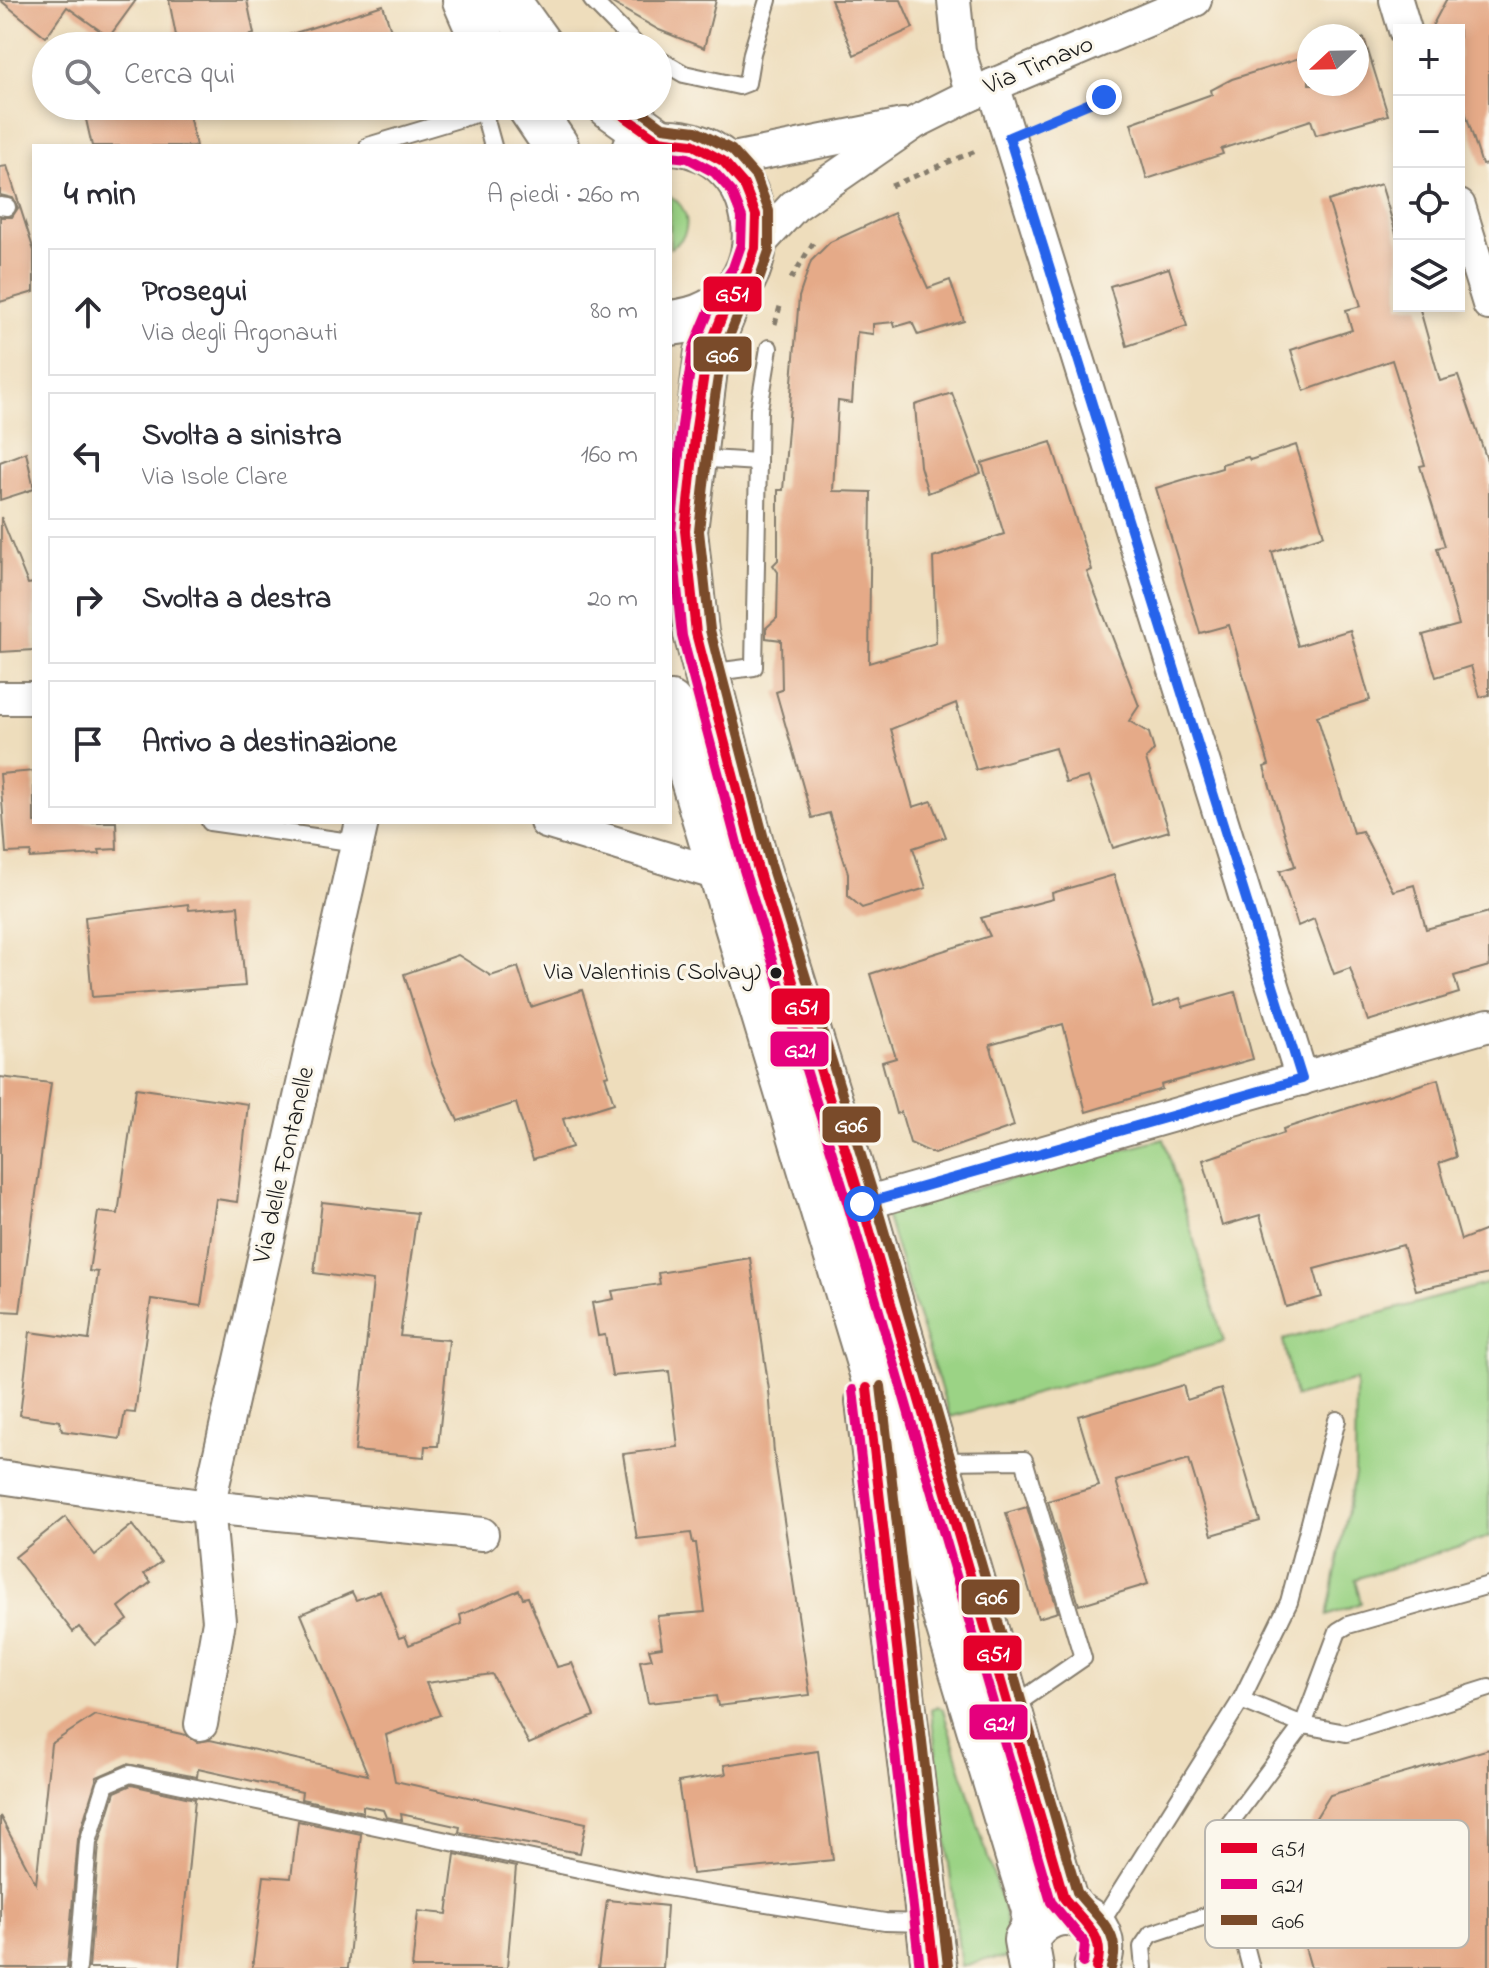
<!DOCTYPE html>
<html lang="it">
<meta charset="utf-8">
<style>
body{margin:0;font-family:"Indie Flower",sans-serif;background:#f7f7f7;color:#2b2b33}
.controls{position:absolute;right:24px;top:24px;display:grid;overflow:hidden;border-radius:0px;box-shadow:0 4px 12px #0003}
.controls button{width:72px;height:72px;display:grid;place-items:center;padding:0;border:0;border-bottom:2px solid #e1e1e2;background:#fff;color:#2b2b33;font:40px sans-serif}
.compass{position:absolute;left:1297px;top:24px;width:72px;height:72px;border-radius:50%;background:#fff;box-shadow:0 4px 12px #0003;rotate:248deg}
.stop{position:absolute;width:24px;height:24px;margin:-18px;border:6px solid #2563eb;border-radius:50%;background:#fff}
.stop.end{background:#2563eb;border-color:#fff;box-shadow:0 2px 8px #0008}
.list{margin:0;padding:0;list-style:none}
h2{display:flex;justify-content:space-between;align-items:center;height:104px;margin:0;padding:0 32px;font-size:34px}
h2 small{font-size:26px;font-weight:400;color:#7c7c81}
.list li{display:grid;grid-template-columns:52px 1fr auto;gap:24px;align-items:center;box-sizing:border-box;height:128px;margin:0 16px 16px;padding:0 16px;border:2px solid #e1e1e2;border-radius:0px}
.list b{display:block;font-size:30px;white-space:nowrap}
.list p{margin:0;font-size:26px;white-space:nowrap;color:#7c7c81}
.list em{font-size:26px;font-style:normal;color:#7c7c81}
.icon{flex:none;width:44px;height:44px;fill:none;stroke:currentColor;stroke-width:2;stroke-linecap:round;stroke-linejoin:round}
.map{position:relative;flex:none;width:1489px;height:1968px;overflow:hidden}
.search{position:absolute;background:#fff;box-shadow:0 4px 12px #0003;left:32px;top:32px;width:640px;height:88px;display:flex;align-items:center;gap:20px;box-sizing:border-box;padding:0 28px;border-radius:44px;color:#7c7c81;font-size:30px}
.panel{position:absolute;background:#fff;box-shadow:0 4px 12px #0003;left:32px;top:144px;width:640px;height:680px;border-radius:0px}
.map>svg:first-child{display:block}
</style>
<div class="map">
<svg width="1489" height="1968" viewBox="0 0 1489 1968">
<rect width="100%" height="100%" fill="#fbf7ec"/>
<filter id="ink" filterUnits="userSpaceOnUse"><feTurbulence type="fractalNoise" baseFrequency=".0125" numOctaves="2"/><feDisplacementMap in="SourceGraphic" scale="16" xChannelSelector="R" yChannelSelector="G"/><feConvolveMatrix kernelMatrix="1 2 1 2 8 2 1 2 1" color-interpolation-filters="sRGB"/></filter>
<filter id="wash" filterUnits="userSpaceOnUse"><feTurbulence type="fractalNoise" baseFrequency=".006" numOctaves="4" result="noise"/><feDisplacementMap in="SourceGraphic" scale="32" xChannelSelector="R" yChannelSelector="G"/><feGaussianBlur stdDeviation="1.8" result="paint"/><feColorMatrix in="noise" values="0 0 0 0 0 0 0 0 0 0 0 0 0 0 0 0 0 1.4 0 .05"/><feComposite in="paint" operator="in"/></filter>
<g filter="url(#wash)">
<rect width="100%" height="100%" fill="#eeddbc"/>
<g fill="#9bd385" stroke="#5c7850" stroke-width="2">
<path d="M670,196C691,209 693,236 670,248Z"/>
<path d="M1164,1139L1224,1342L950,1417L885,1212Z"/>
<path d="M1489,1283V1537L1355,1579L1361,1603L1327,1616L1355,1474L1356,1380L1295,1397L1283,1340Z"/>
<path d="M937,1706L943,1710L1006,1917L1008,1958L985,1959L961,1967L931,1710Z"/>
</g>
<g id="blocks">
<g fill="#e5aa88">
<path d="M0,0H136L109,37L67,7L46,37Z"/>
<path d="M169,0H247L254,34L222,46H178Z"/>
<path d="M607,0H716L704,48L659,30Z"/>
<path d="M831,0H901L913,28L854,55Z"/>
<path d="M1446,0H1489V164L1482,165L1459,92V30H1430Z"/>
<path d="M383,5L396,46H277L276,39Z"/>
<path d="M1364,38L1388,115L1316,135L1311,120L1221,149L1223,154L1147,179L1131,123L1212,94L1211,90L1232,79L1309,55V84H1357V41Z"/>
<path d="M83,106H187L196,146H92Z"/>
<path d="M7,166L34,251V292L0,302V217H12L18,208L13,198L0,195V167Z"/>
<path d="M1381,184L1399,243V306H1419L1440,381L1458,376L1489,466V695L1480,697L1471,666L1436,677L1423,635L1459,625L1437,548L1445,546L1420,466L1425,465L1392,360L1304,391L1291,350L1352,330L1346,310L1361,306L1328,201Z"/>
<path d="M894,213L928,288L950,280L964,321L918,335L912,322L895,327L894,322L873,324V334L857,332L852,403L838,401L833,491L871,492L869,663L936,643L933,558L1004,534L982,463L1051,442L1092,570L1087,572L1139,706L1129,721L1149,733L1154,750L1146,759L1169,831L1113,848L1088,777L1066,783L1055,748L976,770L956,703L891,729L913,807L932,801L946,837L913,848L926,888L862,908L848,896V873L829,813L812,818L776,692L782,690L781,640L766,638V628L777,618L778,572L773,565L778,560V490H783L799,297L811,261L830,242Z"/>
<path d="M1169,268L1187,326L1127,346L1110,286Z"/>
<path d="M952,393L981,473L928,493L920,466L915,405Z"/>
<path d="M1296,445L1324,535L1272,552L1298,646L1350,630L1370,700L1317,716L1353,833L1362,831L1393,891L1414,885L1426,929L1489,912V966L1454,976L1459,993L1368,1021L1350,968L1334,974L1314,919L1298,926L1280,871L1295,866L1264,767L1269,765L1229,625L1200,633L1156,488L1222,468V464L1248,457L1250,460Z"/>
<path d="M26,452L34,489L0,500V462Z"/>
<path d="M1,517L28,584L34,583V650L0,652Z"/>
<path d="M34,771V822H116L117,849L99,850L100,854L30,858L31,852L6,853L0,774Z"/>
<path d="M1114,875L1154,1007L1180,998L1183,1007L1235,992L1253,1059L1161,1085L1162,1089L1086,1112L1063,1024L990,1045L1014,1126L934,1154L910,1143L901,1112L896,1114L882,1062L896,1058L870,974L990,936L981,918L1053,899L1052,893Z"/>
<path d="M188,904L189,910L238,906L245,986L92,997L85,917Z"/>
<path d="M458,955L491,976L518,967L531,1007L582,990L609,1075L605,1076L614,1103L563,1119L572,1147L533,1159L516,1103L458,1121L433,1066L404,974Z"/>
<path d="M0,1077L51,1083L20,1312L0,1311Z"/>
<path d="M1438,1079L1456,1157L1439,1163L1461,1240L1489,1229V1274L1416,1290L1403,1245L1314,1269L1322,1297L1286,1307L1260,1215L1222,1226L1203,1160L1284,1133L1283,1129Z"/>
<path d="M136,1088L248,1104L237,1202L216,1199L201,1306L151,1299L135,1413L125,1412L120,1439L62,1431L60,1421L20,1415L30,1332L89,1340L98,1272L89,1271L98,1212L118,1214Z"/>
<path d="M322,1202L417,1213L400,1336L449,1340L438,1446H425L424,1457L355,1451L373,1281L314,1273Z"/>
<path d="M750,1258L769,1390L774,1453L810,1695L718,1706L716,1696L648,1703L640,1661L652,1659L649,1649L662,1647L657,1616L705,1612L696,1543H693L691,1533L637,1539L623,1454L678,1447L669,1371L612,1376L605,1335L598,1336L592,1303L614,1299L612,1291L660,1284L658,1273Z"/>
<path d="M1183,1385L1187,1400L1221,1389L1260,1521L1212,1535L1189,1459L1116,1481L1148,1584L1079,1605L1048,1501L1099,1486L1078,1416Z"/>
<path d="M1027,1507L1058,1612L1038,1618L1006,1513Z"/>
<path d="M65,1517L95,1555L132,1525L161,1562L144,1574L151,1582L119,1607L128,1620L95,1645L79,1627L73,1632L15,1557Z"/>
<path d="M519,1590L523,1598L528,1597L557,1667L572,1663L594,1716L529,1744L492,1674L426,1683L440,1715L386,1735L395,1781L586,1823L580,1853L459,1832L460,1827L401,1814L402,1820L386,1817L383,1810L363,1806V1812L301,1799L302,1792L198,1769L197,1777L127,1764L97,1777L78,1839L67,1968H0V1816L36,1884L51,1744L95,1715L186,1735L197,1742L210,1740L368,1775L301,1614L352,1592L356,1600L380,1591L399,1638L405,1636L409,1645L462,1624L460,1615Z"/>
<path d="M1489,1749V1968H1311L1283,1871L1330,1795Z"/>
<path d="M818,1751L833,1860L692,1874L678,1782L726,1774L724,1765Z"/>
<path d="M131,1785L195,1799L179,1968H89L99,1844L115,1792Z"/>
<path d="M298,1821L361,1834L348,1968H252L264,1876L291,1878Z"/>
<path d="M455,1854L516,1867L507,1968H412L418,1911L447,1914Z"/>
<path d="M607,1900L667,1906L663,1968H598Z"/>
</g>
</g>
</g>
<g filter="url(#ink)">
<use href="#blocks" fill-opacity="0" stroke="#857c6c" stroke-width="2"/>
<g fill="none" stroke-linecap="round" stroke-linejoin="round">
<g stroke="#857c6c" stroke-width="20">
<g id="lane">
<path d="M592,0L637,46"/>
<path d="M658,59L684,74L739,86L747,83L752,53L768,0"/>
<path d="M482,106L493,146"/>
<path d="M368,146L482,112"/>
<path d="M0,206L7,207"/>
<path d="M694,458L758,462"/>
<path d="M707,673L754,667L759,409L769,348"/>
<path d="M210,822L357,843"/>
<path d="M939,1461L1024,1460L1083,1658L1012,1707"/>
<path d="M1489,1585L1348,1625L1338,1631L1303,1725L1346,1733L1489,1688"/>
<path d="M1241,1700L1303,1725L1224,1831L1220,1849L1251,1968"/>
<path d="M1097,1929L1241,1700L1289,1602L1337,1420"/>
<path d="M78,1968L88,1842L106,1784L130,1774L660,1886L885,1922L926,1923"/>
<path d="M1144,1968L1142,1947L1151,1934L1233,1907"/>
</g>
</g>
<g stroke="#857c6c" stroke-width="36">
<g id="street">
<path d="M954,0L959,51L972,94"/>
<path d="M1396,0L1405,30"/>
<path d="M993,85L1302,1079"/>
<path d="M723,161L903,125"/>
<path d="M1459,206L1489,304"/>
<path d="M755,248L794,206L914,123L972,94L1195,0"/>
<path d="M0,698H34"/>
<path d="M546,822L721,875"/>
<path d="M862,1204L1489,1025"/>
<path d="M0,1477L208,1507L482,1534"/>
<path d="M201,1724L219,1621L208,1507L362,822"/>
</g>
</g>
<g stroke="#857c6c" stroke-width="48">
<path id="secondary" d="M868,1401L934,1968"/>
</g>
<g stroke="#857c6c" stroke-width="48">
<g id="primary">
<path d="M465,0L485,46"/>
<path d="M507,0L540,46"/>
<path d="M529,106L556,146"/>
<path d="M610,106L658,140"/>
<path d="M636,146C770,111 803,311 670,323"/>
<path d="M730,297L707,353L685,531L696,633L757,866L862,1204L1064,1898L1073,1913"/>
<path d="M670,704L1034,1910L1033,1927"/>
<path d="M1031,1968L1026,1940C1054,1887 1120,1921 1096,1968"/>
</g>
</g>
<g stroke="#857c6c" stroke-width="5" stroke-dasharray="6 6" stroke-linecap="butt">
<path d="M1042,122L1104,97"/>
<path d="M891,186L978,150"/>
<path d="M791,279L813,243"/>
<path d="M775,324L781,303"/>
</g>
<use href="#lane" stroke="#fff" stroke-width="16"/>
<use href="#street" stroke="#fff" stroke-width="32"/>
<use href="#secondary" stroke="#fff" stroke-width="44"/>
<use href="#primary" stroke="#fff" stroke-width="44"/>
<g stroke="#fbf7ec" stroke-width="16">
<g id="bus-1">
<path d="M610,106L658,140L692,144L723,161L744,185L756,215L755,248L746,274L730,297L707,353L696,428L685,531L696,633L757,866L862,1204L1064,1898C1082,1922 1108,1935 1096,1968"/>
<path d="M867,1388L934,1968"/>
</g>
</g>
<g stroke="#fbf7ec" stroke-width="16">
<g id="bus-2">
<path d="M670,156L688,158L714,172L732,192L742,217L741,245L733,268L718,290L693,349L682,426L671,531L682,636L744,870L849,1208L1051,1902L1085,1943L1083,1963"/>
<path d="M853,1390L920,1968"/>
</g>
</g>
<g stroke="#fbf7ec" stroke-width="16">
<g id="bus-3">
<path d="M634,106L663,127L696,131L732,150L756,177L769,211V251L759,280L742,304L721,357L710,430L699,531L710,630L770,862L875,1200L1077,1892C1095,1917 1124,1932 1111,1968"/>
<path d="M881,1386L948,1966"/>
</g>
</g>
<use href="#bus-1" stroke="#e4002b" stroke-width="10"/>
<use href="#bus-2" stroke="#e5007d" stroke-width="10"/>
<use href="#bus-3" stroke="#7a4b2a" stroke-width="10"/>
</g>
</g>
<g fill="none" stroke-linecap="round" stroke-linejoin="round" filter="url(#ink)">
<path stroke="#2563eb" stroke-width="10" d="M862,1204L1302,1079L1009,137L1104,97"/>
</g>
<circle fill="#1c1c1c" stroke="#fbf7ec" stroke-width="3" cx="776" cy="973" r="7"/>
<g text-anchor="middle" dominant-baseline="central" stroke-width="6" stroke-linejoin="round" paint-order="stroke">
<g font-size="24" fill="#1c1c1c" stroke="#fbf7ec" text-anchor="end">
<text x="761" y="973">Via Valentinis (Solvay)</text>
</g>
<g font-size="26" fill="#1c1c1c" stroke="#fbf7ec">
<text transform="translate(1039 66) rotate(-23)">Via Timavo</text>
<text transform="translate(285 1165) rotate(-77)">Via delle Fontanelle</text>
</g>
</g>
<rect x="1205" y="1820" width="264" height="128" rx="12" fill="#fbf7ec" stroke="#b8b5ae" stroke-width="2"/>
<rect x="1221" y="1843" width="36" height="10" fill="#e4002b"/>
<rect x="1221" y="1879" width="36" height="10" fill="#e5007d"/>
<rect x="1221" y="1915" width="36" height="10" fill="#7a4b2a"/>
<g font-size="22" fill="#1c1c1c">
<text x="1271" y="1856">G51</text>
<text x="1271" y="1892">G21</text>
<text x="1271" y="1928">G06</text>
</g>
<g stroke="#fbf7ec" stroke-width="3">
<rect x="702" y="275" width="61" height="38" rx="8" fill="#e4002b"/>
<rect x="692" y="335" width="61" height="38" rx="8" fill="#7a4b2a"/>
<rect x="770" y="987" width="61" height="39" rx="8" fill="#e4002b"/>
<rect x="769" y="1030" width="61" height="38" rx="8" fill="#e5007d"/>
<rect x="821" y="1105" width="61" height="39" rx="8" fill="#7a4b2a"/>
<rect x="960" y="1578" width="61" height="38" rx="8" fill="#7a4b2a"/>
<rect x="962" y="1634" width="61" height="38" rx="8" fill="#e4002b"/>
<rect x="968" y="1703" width="61" height="38" rx="8" fill="#e5007d"/>
</g>
<g font-size="22" text-anchor="middle" font-weight="bold" fill="#fff">
<text x="732" y="301">G51</text>
<text x="722" y="362">G06</text>
<text x="801" y="1014">G51</text>
<text x="800" y="1057">G21</text>
<text x="851" y="1132">G06</text>
<text x="991" y="1604">G06</text>
<text x="993" y="1661">G51</text>
<text x="999" y="1730">G21</text>
</g>
</svg>
<div class="controls">
<button>+</button>
<button>−</button>
<button><svg class="icon" aria-label="locate" viewBox="0 0 24 24"><circle cx="12" cy="12" r="6"/><path d="M12 2v4M12 18v4M2 12h4M18 12h4"/></svg></button>
<button><svg class="icon" aria-label="layers" viewBox="0 0 24 24"><path d="M12 4l9 5-9 5-9-5zM3 14l9 5 9-5"/></svg></button>
</div>
<svg class="compass" viewBox="-18 -18 36 36"><path d="M0-13l5 13h-10z" fill="#e53935"/><path d="M0 13l5-13h-10z" fill="#7c7c81"/></svg>
<div class="stop" style="left:862px;top:1204px"></div>
<div class="stop end" style="left:1104px;top:97px"></div>
<div class="search"><svg class="icon" aria-label="search" viewBox="0 0 24 24"><circle cx="10" cy="10" r="6"/><path d="M15 15l6 6"/></svg>Cerca qui</div>
<section class="panel">
<h2>4 min<small>A piedi · 260 m</small></h2>
<ul class="list">
<li><svg class="icon" aria-label="ahead" viewBox="0 0 24 24"><path d="M12 20V5M6 11l6-6 6 6"/></svg><div><b>Prosegui</b><p>Via degli Argonauti</p></div><em>80 m</em></li>
<li><svg class="icon" aria-label="left" viewBox="0 0 24 24"><path d="M17 20v-9H6M10 6l-5 5 5 5"/></svg><div><b>Svolta a sinistra</b><p>Via Isole Clare</p></div><em>160 m</em></li>
<li><svg class="icon" aria-label="right" viewBox="0 0 24 24"><path d="M7 20v-9h11M14 6l5 5-5 5"/></svg><div><b>Svolta a destra</b></div><em>20 m</em></li>
<li><svg class="icon" aria-label="arrive" viewBox="0 0 24 24"><path d="M6 21V4h12l-3 4 3 4H6"/></svg><div><b>Arrivo a destinazione</b></div></li>
</ul>
</section>
</div>
